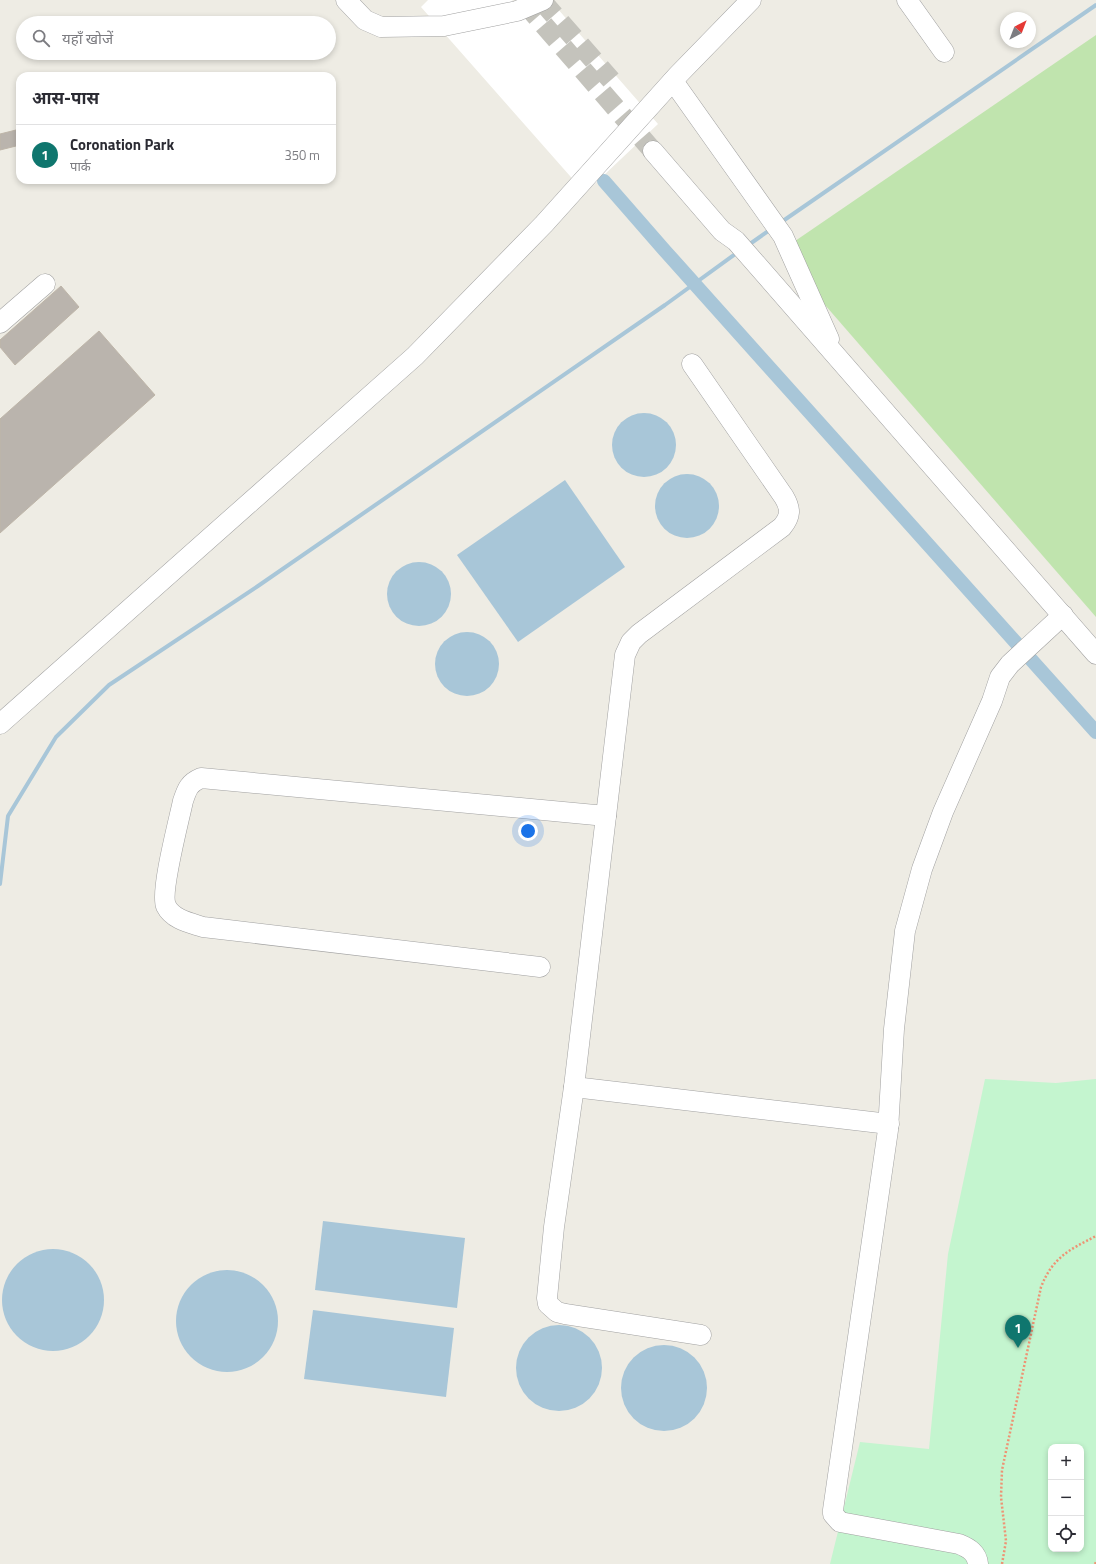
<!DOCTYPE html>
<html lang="hi">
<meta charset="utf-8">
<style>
body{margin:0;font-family:"Titillium Web","Noto Sans Devanagari",sans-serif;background:#f2f2f3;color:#2b2b33}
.controls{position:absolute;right:12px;bottom:12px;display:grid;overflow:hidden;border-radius:8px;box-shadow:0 2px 6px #0003}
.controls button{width:36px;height:36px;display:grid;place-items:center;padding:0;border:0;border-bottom:1px solid #e1e1e2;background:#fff;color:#2b2b33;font:20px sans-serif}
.compass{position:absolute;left:1000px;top:12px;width:36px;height:36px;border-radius:50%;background:#fff;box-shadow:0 2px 6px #0003;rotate:42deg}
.you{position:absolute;left:528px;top:831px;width:14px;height:14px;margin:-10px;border:3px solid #fff;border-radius:50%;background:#1a73e8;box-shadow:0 0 0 6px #1a73e833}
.badge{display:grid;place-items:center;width:26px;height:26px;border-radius:50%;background:#0f766e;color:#fff;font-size:13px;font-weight:700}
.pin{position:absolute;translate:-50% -33px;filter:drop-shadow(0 1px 2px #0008)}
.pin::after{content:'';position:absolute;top:21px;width:14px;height:12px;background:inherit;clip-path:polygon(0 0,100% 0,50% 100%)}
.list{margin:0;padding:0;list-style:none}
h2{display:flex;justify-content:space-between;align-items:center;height:52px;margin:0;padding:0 16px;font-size:17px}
h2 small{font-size:13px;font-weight:400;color:#7c7c81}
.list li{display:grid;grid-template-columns:26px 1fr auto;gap:12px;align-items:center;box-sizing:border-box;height:60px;padding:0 16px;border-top:1px solid #e1e1e2}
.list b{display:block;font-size:15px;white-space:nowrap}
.list p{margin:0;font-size:13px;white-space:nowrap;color:#7c7c81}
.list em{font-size:13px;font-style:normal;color:#7c7c81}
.icon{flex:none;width:22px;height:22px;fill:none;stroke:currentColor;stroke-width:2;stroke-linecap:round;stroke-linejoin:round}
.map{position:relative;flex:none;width:1096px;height:1564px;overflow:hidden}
.search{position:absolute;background:#fff;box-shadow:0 2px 6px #0003;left:16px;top:16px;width:320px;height:44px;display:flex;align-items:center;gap:10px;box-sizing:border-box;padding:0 14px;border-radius:22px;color:#7c7c81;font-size:15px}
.panel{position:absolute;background:#fff;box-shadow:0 2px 6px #0003;left:16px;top:72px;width:320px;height:112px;border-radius:12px}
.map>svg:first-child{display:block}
</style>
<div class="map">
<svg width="1096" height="1564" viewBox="0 0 1096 1564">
<rect width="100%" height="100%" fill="#eeece4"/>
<path fill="#c0e4ae" d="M1096,35V617L779,252Z"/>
<path fill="#c4f5cf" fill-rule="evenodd" d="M985,1079L1056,1083L1096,1079V1564H830L860,1442L929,1449L948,1254ZM1051,1447H1081V1549H1051Z"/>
<g fill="#a8c6d8">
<circle cx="644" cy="445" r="32"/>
<circle cx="687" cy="506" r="32"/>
<path d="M565,480L625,567L518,642L457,555Z"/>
<circle cx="419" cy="594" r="32"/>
<circle cx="467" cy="664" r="32"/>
<path d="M323,1221L465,1238L457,1308L315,1290Z"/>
<circle cx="53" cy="1300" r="51"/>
<circle cx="227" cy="1321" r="51"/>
<path d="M313,1310L454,1328L446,1397L304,1379Z"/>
<circle cx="559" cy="1368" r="43"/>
<circle cx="664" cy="1388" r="43"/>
</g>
<path fill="#fff" d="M428,0H512L517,5L550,0L658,124L585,193L421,7Z"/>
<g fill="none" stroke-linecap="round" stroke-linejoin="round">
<g stroke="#a8c6d8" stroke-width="4">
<path d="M780,223L1096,5"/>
<path d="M747,246L771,229"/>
<path d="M0,884L8,816L56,737L109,685L258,586L665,305L738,252"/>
</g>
<path stroke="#a8c6d8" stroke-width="14" d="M604,181L666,252L1096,732"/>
</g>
<g fill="#bab4ad" stroke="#beb5a8">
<path d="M20,129V145L0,150V134Z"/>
<path d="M61,286L79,307L15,365L0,347V340Z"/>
<path d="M99,331L155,395L0,533V419Z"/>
</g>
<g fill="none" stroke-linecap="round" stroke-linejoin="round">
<g stroke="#c4c3bc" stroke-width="20" stroke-dasharray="20 10" stroke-linecap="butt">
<path d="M541,0L611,80"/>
<path d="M524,2L653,151"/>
</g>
<g stroke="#a1a1a1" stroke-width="21">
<g id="minor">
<path d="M346,0L365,20L381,27L444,26L517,11L543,0"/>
<path d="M907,0L944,52"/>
<path d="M673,81L783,236L829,339"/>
<path d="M653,151L722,231L736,241L1096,654"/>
<path d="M0,323L45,284"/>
<path d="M692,364L784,497C791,509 791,516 782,527L639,634L631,642L625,655L574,1087L889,1124"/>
<path d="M0,724L415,356L544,224L678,75L751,0"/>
<path d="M540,967L203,927C191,923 173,920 166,906C160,892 179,820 183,801C187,789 189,783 201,778L606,816"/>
<path d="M574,1087L554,1227L547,1298L548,1304L557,1312L565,1314L701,1335"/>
<path d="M978,1564C977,1553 969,1548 959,1544L840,1522L833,1514V1510L888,1130L894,1029L905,931L922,869L943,812L992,701L1000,677L1010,664L1063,615"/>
</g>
</g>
<g stroke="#ee9374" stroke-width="2.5" stroke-dasharray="2 2" stroke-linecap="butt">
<path d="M1002,1564L1006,1541L1001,1497L1002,1470L1041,1287C1053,1257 1069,1250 1096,1236"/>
<path d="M1095,1564L1096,1562"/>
</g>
<use href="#minor" stroke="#fff" stroke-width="20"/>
</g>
</svg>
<div class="controls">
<button>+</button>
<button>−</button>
<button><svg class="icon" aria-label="locate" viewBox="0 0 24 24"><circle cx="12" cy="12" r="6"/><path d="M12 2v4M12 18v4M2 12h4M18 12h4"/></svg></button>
</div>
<svg class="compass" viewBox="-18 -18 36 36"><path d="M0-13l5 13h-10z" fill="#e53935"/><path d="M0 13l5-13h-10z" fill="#7c7c81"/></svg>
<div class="you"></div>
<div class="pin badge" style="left:1018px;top:1348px">1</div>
<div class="search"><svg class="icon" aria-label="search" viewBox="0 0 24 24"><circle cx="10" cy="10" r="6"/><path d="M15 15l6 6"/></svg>यहाँ खोजें</div>
<section class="panel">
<h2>आस-पास<small></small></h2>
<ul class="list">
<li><span class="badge">1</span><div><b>Coronation Park</b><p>पार्क</p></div><em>350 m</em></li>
</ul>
</section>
</div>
